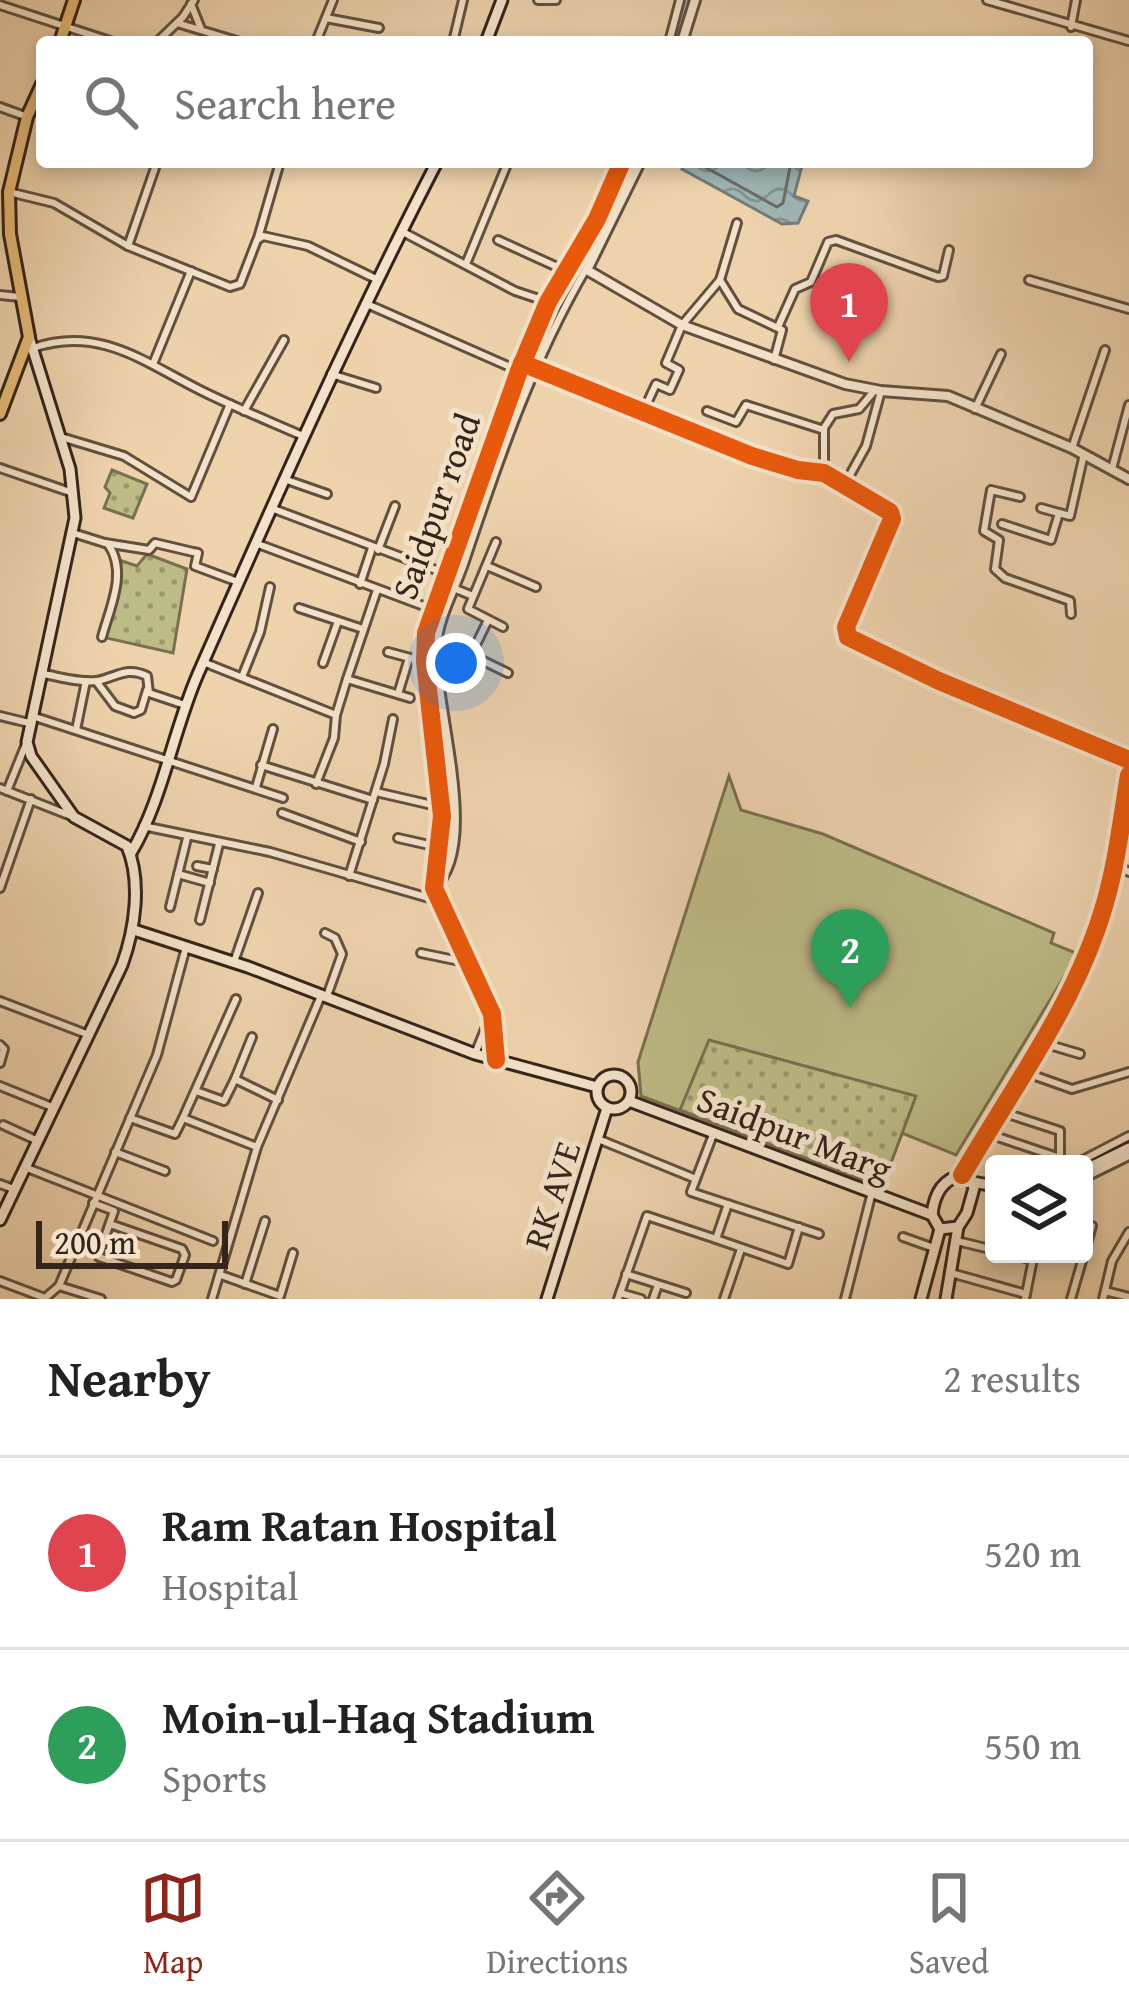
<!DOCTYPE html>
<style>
body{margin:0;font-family:"Gentium Book Plus",serif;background:#f2f2f2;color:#222}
.controls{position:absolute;right:36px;bottom:36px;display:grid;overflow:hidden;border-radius:12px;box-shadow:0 6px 18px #0003}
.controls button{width:108px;height:108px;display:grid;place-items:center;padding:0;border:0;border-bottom:3px solid #e0e0e0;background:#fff;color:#222;font:60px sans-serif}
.scale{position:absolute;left:36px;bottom:30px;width:192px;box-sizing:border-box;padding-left:12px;border:6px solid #34241a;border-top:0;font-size:33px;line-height:42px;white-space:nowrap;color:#34241a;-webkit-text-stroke:9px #f3e2c9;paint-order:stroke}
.you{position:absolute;left:456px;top:663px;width:42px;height:42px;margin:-30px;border:9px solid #fff;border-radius:50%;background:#1a73e8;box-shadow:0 0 0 18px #1a73e833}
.badge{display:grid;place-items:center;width:78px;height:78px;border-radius:50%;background:#8f2418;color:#fff;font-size:39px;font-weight:700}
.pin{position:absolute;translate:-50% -99px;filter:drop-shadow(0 3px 6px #0008)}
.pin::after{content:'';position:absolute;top:63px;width:42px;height:36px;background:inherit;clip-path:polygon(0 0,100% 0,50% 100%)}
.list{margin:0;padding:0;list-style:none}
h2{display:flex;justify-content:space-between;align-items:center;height:156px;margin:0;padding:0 48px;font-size:51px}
h2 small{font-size:39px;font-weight:400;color:#767676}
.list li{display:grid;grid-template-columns:78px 1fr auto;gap:36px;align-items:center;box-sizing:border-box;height:192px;padding:0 48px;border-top:3px solid #e0e0e0}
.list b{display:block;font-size:45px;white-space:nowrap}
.list p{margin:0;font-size:39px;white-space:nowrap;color:#767676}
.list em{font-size:39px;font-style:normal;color:#767676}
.icon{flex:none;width:66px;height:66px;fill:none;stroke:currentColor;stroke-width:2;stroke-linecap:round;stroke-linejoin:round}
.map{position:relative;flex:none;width:1129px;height:1299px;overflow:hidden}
.search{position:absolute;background:#fff;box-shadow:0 6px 18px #0003;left:36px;right:36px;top:36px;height:132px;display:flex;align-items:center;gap:30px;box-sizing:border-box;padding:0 42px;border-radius:12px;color:#767676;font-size:45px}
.sheet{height:540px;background:#fff}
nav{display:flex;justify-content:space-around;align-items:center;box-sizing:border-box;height:168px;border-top:3px solid #e0e0e0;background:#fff;font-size:33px;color:#767676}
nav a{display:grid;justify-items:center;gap:6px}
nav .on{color:#8f2418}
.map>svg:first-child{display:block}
</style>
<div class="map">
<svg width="1129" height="1299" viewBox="0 0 1129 1299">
<defs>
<pattern id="park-dots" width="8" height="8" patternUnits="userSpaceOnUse" patternTransform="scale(3)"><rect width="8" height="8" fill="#bdbb86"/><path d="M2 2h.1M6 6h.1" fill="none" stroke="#9a986d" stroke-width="1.8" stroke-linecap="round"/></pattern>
<pattern id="water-waves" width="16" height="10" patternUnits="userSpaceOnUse" patternTransform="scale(3)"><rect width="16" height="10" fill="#9eb5b5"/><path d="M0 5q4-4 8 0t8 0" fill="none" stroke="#829392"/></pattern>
</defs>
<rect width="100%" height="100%" fill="#edd2ac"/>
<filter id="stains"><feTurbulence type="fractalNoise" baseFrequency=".00167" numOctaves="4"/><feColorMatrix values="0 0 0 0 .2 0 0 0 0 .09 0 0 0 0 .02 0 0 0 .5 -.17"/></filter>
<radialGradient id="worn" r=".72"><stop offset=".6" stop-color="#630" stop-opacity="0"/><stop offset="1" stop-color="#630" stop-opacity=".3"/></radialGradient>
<path fill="#bdbb86" stroke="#787050" stroke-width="3" d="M729,776L741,810L823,834L1054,933L1051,943L1078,954L956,1155L902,1133L881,1186L641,1096L638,1062Z"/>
<g fill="url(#park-dots)" stroke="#787050" stroke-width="3">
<path d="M112,470L147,484L133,518L104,508L110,493L105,487Z"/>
<path d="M147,554L187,569L173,653L102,637L122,561L137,566Z"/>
<path d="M709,1040L916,1096L882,1187L680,1110Z"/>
</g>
<path fill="url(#water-waves)" stroke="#747b77" stroke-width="3" d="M685,162H803L794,196L808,201L798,223L782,224L682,169Z"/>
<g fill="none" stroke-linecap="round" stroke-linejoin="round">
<path stroke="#696c68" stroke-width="3" d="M696,162L777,207L783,203L791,162"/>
<g stroke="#9eb5b5" stroke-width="6">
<path d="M674,42L685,0"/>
<path d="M497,440L556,300L606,212L629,162"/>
<path d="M431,628L428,654L448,820L441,853"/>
<path d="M493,1012L499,1059"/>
</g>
<g stroke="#62503e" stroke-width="12">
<g id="minor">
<path d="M538,0H556"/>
<path d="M987,0L1129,41"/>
<path d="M191,4L201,29"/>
<path d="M0,5L113,42"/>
<path d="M326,18L379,28"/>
<path d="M177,23L240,42"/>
<path d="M1071,27L1076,0"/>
<path d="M157,42L183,17L194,0"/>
<path d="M316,42L333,0"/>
<path d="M453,42L463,0"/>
<path d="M669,42L680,0"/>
<path d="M0,107L25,116"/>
<path d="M9,192L54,203L128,246L230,287L240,284L257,240L263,236L308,246L376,279"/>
<path d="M401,231L515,291L548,302"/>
<path d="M258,238L280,162"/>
<path d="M498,240L566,271"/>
<path d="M128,246L157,162"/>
<path d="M466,264L508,162"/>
<path d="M720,280L738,309L782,330L774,360"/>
<path d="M1029,280L1129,309"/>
<path d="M0,295L20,297"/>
<path d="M367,304L519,371"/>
<path d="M778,327L795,289L811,282L828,242L836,240L938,277L943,276L949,250"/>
<path d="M33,348C102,324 149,366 208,394C239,409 271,422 303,436"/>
<path d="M522,363L752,456L798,470L824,473L890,512L892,519L846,627L848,637L939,681L1129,760"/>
<path d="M153,364L191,271"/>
<path d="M331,374L376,388"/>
<path d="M975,409L1001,354"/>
<path d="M244,411L284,340"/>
<path d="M707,411L736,422L746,405L824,430"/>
<path d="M642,414L656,384L670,390L679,370L666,363L682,325L720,280L737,223"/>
<path d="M61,437L124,456L191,497L230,404"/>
<path d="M1072,448L1105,350"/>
<path d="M0,468L70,492"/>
<path d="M1112,469L1129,405"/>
<path d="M824,473V428L833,414L859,409L875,390"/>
<path d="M284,479L327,494"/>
<path d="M845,484L866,446L881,391"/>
<path d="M1020,497L991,490L984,531L999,540L995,569L1005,578L1070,601L1071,614"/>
<path d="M271,508L444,573"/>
<path d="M1041,508L1070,516L1084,454"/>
<path d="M1002,524L1051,540L1059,513"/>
<path d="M73,533L108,544C128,572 110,607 102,637"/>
<path d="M496,542L468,609L503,627"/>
<path d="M105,543L149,550L155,543L193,552L198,553L195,566L238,582"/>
<path d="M258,544L421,605"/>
<path d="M378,550L395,506"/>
<path d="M487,566L536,587"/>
<path d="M441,583L473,596"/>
<path d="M360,584L372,548"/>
<path d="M377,590L347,679L410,698"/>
<path d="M299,608L363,629"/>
<path d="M488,620L471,655L508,673"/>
<path d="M388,652L425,662"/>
<path d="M203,662L336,715L347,679"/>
<path d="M323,663L338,621"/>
<path d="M44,674C60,677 80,683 97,681C117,677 126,666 147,676L149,693L185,705"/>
<path d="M242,677L260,632L270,587"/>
<path d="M96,681L115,706L134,713L141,710L147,690"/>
<path d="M398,694L409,658"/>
<path d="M0,716L29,723"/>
<path d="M32,716L283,798"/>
<path d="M76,730L86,681"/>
<path d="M261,765L373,800"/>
<path d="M316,784L334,738L336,715"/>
<path d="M256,787L273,729"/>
<path d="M0,788L71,816"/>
<path d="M7,791L26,744"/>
<path d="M376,792L441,807"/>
<path d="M282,813L361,842"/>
<path d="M143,826L270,852L436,900"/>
<path d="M398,838L438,847"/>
<path d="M1113,863L1129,872"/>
<path d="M197,866L213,869"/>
<path d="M178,874L210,883"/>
<path d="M349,876L384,764L393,719"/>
<path d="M0,888L31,799"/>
<path d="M434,888C483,847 434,705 437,646C439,616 457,587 466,558C499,459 533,360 586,269"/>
<path d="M170,907L187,838"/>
<path d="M200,920L219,844"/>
<path d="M325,933L335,938L342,954L327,996"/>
<path d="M421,953L469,963"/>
<path d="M234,962L258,893"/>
<path d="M0,1001L89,1035"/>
<path d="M252,1037L235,1079L278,1100"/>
<path d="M1043,1043L1080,1054"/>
<path d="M0,1045L4,1049L0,1063"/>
<path d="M475,1054L490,1017"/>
<path d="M496,1060L492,1014L434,888L442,816L425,662L426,633L519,371L548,302L597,219L622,162"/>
<path d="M1024,1072L1072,1089L1129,1072"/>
<path d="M0,1086L52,1107"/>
<path d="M196,1091L224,1101L235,1079"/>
<path d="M999,1111L1060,1131V1158L1064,1164"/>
<path d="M130,1118L175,1134L183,1118"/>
<path d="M3,1125L36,1140"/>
<path d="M986,1133L1060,1158"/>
<path d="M598,1139L696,1179L691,1192L819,1234"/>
<path d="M257,1147L321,996"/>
<path d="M115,1152L165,1171"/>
<path d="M1075,1164L1129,1136"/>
<path d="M27,1168L213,1241"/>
<path d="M1084,1178L1129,1156"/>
<path d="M696,1179L714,1132"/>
<path d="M0,1184L14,1189"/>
<path d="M93,1203L114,1211L99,1254V1257L172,1282L176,1280L185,1255L182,1249L110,1224"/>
<path d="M728,1204L716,1239L788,1264L799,1227"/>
<path d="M903,1237L934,1248"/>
<path d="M957,1241L994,1250"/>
<path d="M1010,1254L1033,1260"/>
<path d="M1084,1254L1092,1226"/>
<path d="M951,1273L1026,1294"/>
<path d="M626,1274L686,1293"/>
<path d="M221,1275L280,1296L293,1253"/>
<path d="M0,1281L45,1298L59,1286L157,1055L186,947"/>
<path d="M245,1284L265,1221"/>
<path d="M59,1286L101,1299"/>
<path d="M1105,1291L1129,1297"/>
<path d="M620,1293L641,1299"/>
<path d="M212,1299L257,1147L183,1118L236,999"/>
<path d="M618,1299L647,1216L716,1239"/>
<path d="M653,1299L658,1285"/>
<path d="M724,1299L741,1249"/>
<path d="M845,1299L872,1192"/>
<path d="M1025,1299L1034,1254"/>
<path d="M1071,1299L1084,1254"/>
<path d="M1103,1299L1112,1261L1129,1232"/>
</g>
</g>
<g stroke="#62503e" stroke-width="14">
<g id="tertiary">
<path d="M682,42L695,0"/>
<path d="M640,162L587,270L682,325L845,384L881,391L948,396L1072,448L1129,479"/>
<path d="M962,1175C1013,1087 1077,1002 1105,903C1117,862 1122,817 1129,775"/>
</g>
</g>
<g stroke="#34241a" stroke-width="15">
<g id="secondary">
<path d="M486,42L502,0"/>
<path d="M131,853C163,799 173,731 198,674C274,501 350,330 437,162"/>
<path d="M134,930L248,967L475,1054L597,1087"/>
<circle cx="614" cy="1092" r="17"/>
<path d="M629,1101L932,1215"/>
<path d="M1084,1170L1129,1148"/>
<path d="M962,1175L969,1177L974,1188L967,1213L958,1227L940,1229L932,1215C934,1195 942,1179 962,1175Z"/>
<path d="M973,1182L994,1186"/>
<path d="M0,1220L122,965C135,929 142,882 127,846L74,817L31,756L27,742L75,518L70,469L29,337"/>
<path d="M547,1299L607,1108"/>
<path d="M921,1299L940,1229"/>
<path d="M946,1299L958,1227"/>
</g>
</g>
<g stroke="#34241a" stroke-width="16">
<g id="primary">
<path d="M60,42L74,0"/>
<path d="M0,414L29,337L10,234L9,192L27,117L42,84"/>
</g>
</g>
<use href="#minor" stroke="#f3e2c9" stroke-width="6"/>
<use href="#tertiary" stroke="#f3e2c9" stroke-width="8"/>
<use href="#secondary" stroke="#f3e2c9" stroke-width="9"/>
<use href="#primary" stroke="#e6b976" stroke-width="10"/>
<g stroke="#f3e2c9" stroke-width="26">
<g id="cycleway">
<path d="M522,363L752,456L798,470L824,473L890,512L892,519L846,627L848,637L939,681L1129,760"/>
<path d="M496,1060L492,1014L434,888L442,816L425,662L426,633L519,371L548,302L597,219L622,162"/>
<path d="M962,1175C1013,1087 1077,1002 1105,903C1117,862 1122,817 1129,775"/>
</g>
</g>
<use href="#cycleway" stroke="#e8590c" stroke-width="18"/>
</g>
<g text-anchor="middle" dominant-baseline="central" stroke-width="10" stroke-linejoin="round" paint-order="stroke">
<g font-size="36" fill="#34241a" stroke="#f3e2c9">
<text transform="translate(435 506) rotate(-70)">Saidpur road</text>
<text transform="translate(795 1133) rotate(21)">Saidpur Marg</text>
<text transform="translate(551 1195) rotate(-72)">RK AVE</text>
</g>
</g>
<rect width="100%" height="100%" filter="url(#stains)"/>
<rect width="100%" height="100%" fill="url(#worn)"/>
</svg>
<div class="controls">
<button><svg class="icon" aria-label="layers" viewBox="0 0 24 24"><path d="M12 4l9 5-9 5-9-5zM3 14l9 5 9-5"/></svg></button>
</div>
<div class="scale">200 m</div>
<div class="you"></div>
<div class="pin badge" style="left:849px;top:362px;background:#e0444e">1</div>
<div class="pin badge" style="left:850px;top:1008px;background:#2e9e5b">2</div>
<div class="search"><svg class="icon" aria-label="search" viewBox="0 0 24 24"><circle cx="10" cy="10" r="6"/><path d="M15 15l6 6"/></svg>Search here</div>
</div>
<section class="sheet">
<h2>Nearby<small>2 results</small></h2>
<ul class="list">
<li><span class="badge" style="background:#e0444e">1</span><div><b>Ram Ratan Hospital</b><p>Hospital</p></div><em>520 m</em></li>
<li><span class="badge" style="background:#2e9e5b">2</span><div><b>Moin-ul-Haq Stadium</b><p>Sports</p></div><em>550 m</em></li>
</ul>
</section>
<nav>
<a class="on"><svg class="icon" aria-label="map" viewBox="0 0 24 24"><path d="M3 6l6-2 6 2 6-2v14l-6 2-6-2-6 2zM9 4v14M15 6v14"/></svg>Map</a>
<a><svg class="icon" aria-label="directions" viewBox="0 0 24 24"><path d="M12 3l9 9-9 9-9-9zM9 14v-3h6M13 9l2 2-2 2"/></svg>Directions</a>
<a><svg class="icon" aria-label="saved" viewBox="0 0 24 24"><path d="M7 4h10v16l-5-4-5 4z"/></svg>Saved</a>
</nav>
